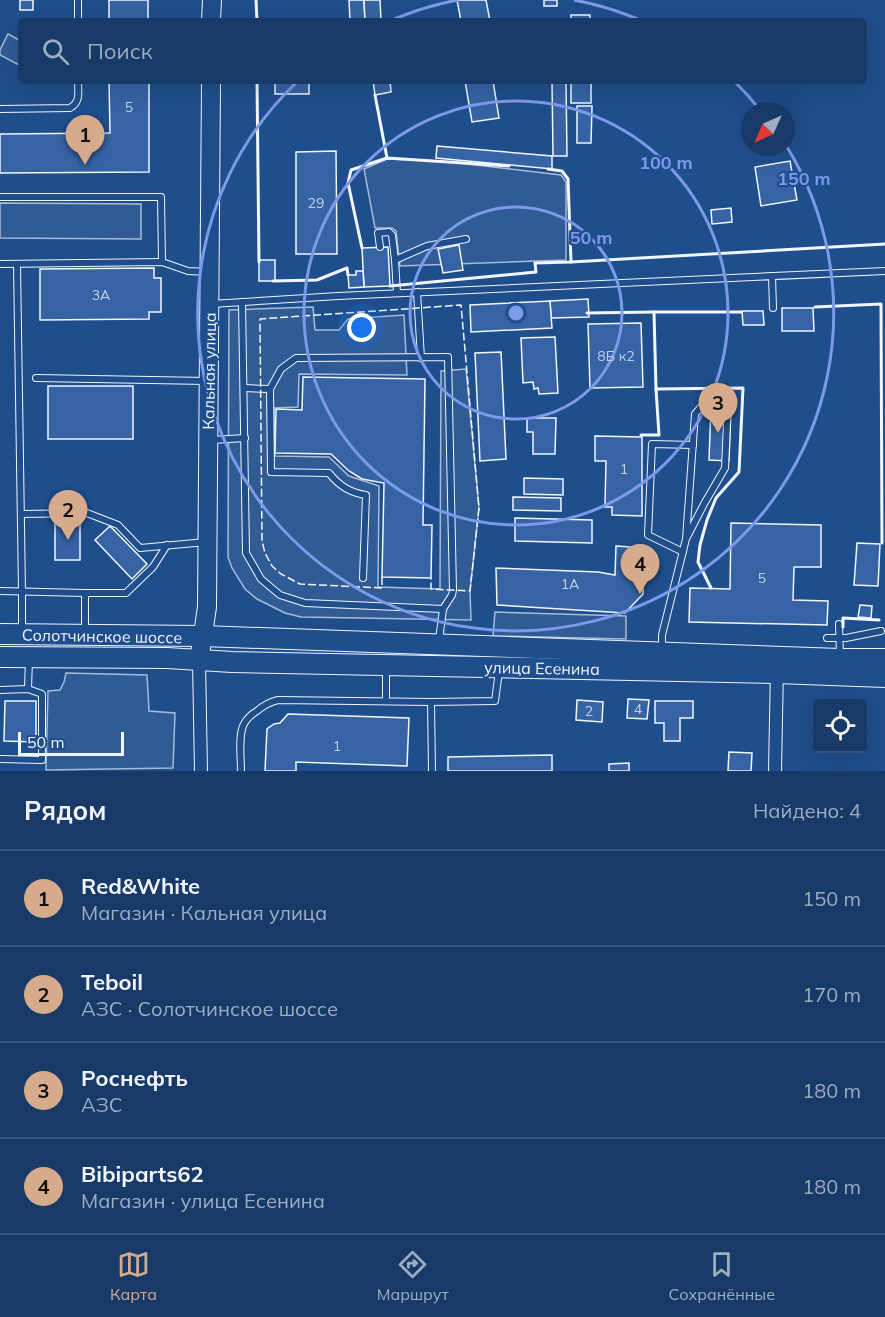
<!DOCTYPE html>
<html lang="ru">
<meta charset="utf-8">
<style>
body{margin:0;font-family:Mulish,sans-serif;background:#20416f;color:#f1f3f6}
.controls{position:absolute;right:18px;bottom:18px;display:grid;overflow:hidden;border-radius:6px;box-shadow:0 6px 24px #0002}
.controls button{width:54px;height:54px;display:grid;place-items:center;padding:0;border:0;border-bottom:2px solid #36547d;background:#173a69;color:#f1f3f6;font:30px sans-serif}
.compass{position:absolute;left:741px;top:102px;width:54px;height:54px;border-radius:50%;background:#173a69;box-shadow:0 6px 24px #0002;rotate:225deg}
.scale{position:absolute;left:18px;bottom:15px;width:106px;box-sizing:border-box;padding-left:6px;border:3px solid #f2f6ff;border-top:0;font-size:16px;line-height:21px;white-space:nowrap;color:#f2f6ff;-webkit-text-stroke:4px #1f4e8c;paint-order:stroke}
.you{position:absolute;left:362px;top:328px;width:21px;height:21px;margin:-15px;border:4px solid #fff;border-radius:50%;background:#1a73e8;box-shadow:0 0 0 9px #1a73e833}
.badge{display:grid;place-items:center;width:39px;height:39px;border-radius:50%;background:#d6ab8b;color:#111;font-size:20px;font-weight:700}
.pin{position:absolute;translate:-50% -50px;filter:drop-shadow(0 2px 3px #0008)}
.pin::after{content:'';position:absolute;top:32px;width:21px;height:18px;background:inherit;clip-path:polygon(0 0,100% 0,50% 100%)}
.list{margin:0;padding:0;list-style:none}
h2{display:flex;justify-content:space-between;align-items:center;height:78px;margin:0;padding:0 24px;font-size:26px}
h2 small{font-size:20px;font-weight:400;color:#9eadc0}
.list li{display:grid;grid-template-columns:39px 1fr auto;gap:18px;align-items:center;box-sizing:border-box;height:96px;padding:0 24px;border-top:2px solid #36547d}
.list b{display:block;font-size:22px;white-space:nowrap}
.list p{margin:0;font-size:20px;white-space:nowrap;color:#9eadc0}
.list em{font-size:20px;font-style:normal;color:#9eadc0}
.icon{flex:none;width:33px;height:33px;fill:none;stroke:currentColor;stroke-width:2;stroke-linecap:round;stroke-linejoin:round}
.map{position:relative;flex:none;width:885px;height:771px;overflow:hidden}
.search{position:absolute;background:#173a69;box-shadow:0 6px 24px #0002;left:18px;right:18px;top:18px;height:66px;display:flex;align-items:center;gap:15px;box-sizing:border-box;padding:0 21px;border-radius:6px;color:#9eadc0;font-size:22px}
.sheet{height:462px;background:#173a69}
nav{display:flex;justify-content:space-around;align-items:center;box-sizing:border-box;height:84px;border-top:2px solid #36547d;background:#173a69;font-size:16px;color:#9eadc0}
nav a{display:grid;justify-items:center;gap:3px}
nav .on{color:#d6ab8b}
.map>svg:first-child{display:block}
</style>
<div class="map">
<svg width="885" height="771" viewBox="0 0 885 771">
<rect width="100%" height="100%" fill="#1f4e8c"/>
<g fill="#305b95" stroke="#a8bbd7" stroke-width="1.5">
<path d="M8,34L21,41V66L0,55V50Z"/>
<path d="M387,159L441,161L561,175L566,182V260L400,266L396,231L392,228H375L364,169Z"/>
<path d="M0,203L141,204V239L0,238Z"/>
<path d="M313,307L315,330H339L348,319L404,315L407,375L299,374L298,407L274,408L275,456L329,457L349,476L379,486L378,587L440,589L441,371L466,369L479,508L470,591L471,620L301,617L285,613L257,599L245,589L232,568L228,557L229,310Z"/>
<path d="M495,612L626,616V639L493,636Z"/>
<path d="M66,673L147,675L149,711L175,713L173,768L46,770L48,691L60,690L64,682Z"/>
</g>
<g fill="#3563a3" stroke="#f2f6ff" stroke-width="1.5">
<rect x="20" y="0" width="13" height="10"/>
<rect x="109" y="0" width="39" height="21"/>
<path d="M349,0H364L365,21H350Z"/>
<path d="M364,0H380L381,21H365Z"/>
<path d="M457,0H486L490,21H461Z"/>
<rect x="544" y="0" width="13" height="6"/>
<rect x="571" y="15" width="19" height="6"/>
<path d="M109,81H149V172L0,173V134L110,133Z"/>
<rect x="275" y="81" width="34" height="13"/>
<path d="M373,81H390L391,92L375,95Z"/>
<path d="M465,81H493L499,118L472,122Z"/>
<path d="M552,81H566L567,156H553Z"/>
<rect x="571" y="81" width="20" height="22"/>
<path d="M577,106H592L591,143H577Z"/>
<path d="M437,146L552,156V169L436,158Z"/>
<path d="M336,151L337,254H296V152Z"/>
<path d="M790,161L797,200L761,206L755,167Z"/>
<path d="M731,208L732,222L712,224L711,210Z"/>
<path d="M459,245L463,270L443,273L438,249Z"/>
<path d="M388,247L390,286L364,287L362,248Z"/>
<rect x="259" y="260" width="16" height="21"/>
<path d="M154,268V278H161V312H149V319L40,320V269Z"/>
<path d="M356,271H363L364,287L349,288L348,275H356Z"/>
<path d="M588,299L589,317L551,318L550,301Z"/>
<path d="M550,301L552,328L471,332L470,305Z"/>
<path d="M782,308H813L814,331H782Z"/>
<path d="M742,311H763L764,325H743Z"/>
<path d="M641,323L643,387L590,388L588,324Z"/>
<path d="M555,337L558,393L539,394L538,388L534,389L533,382L523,383L521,338Z"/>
<path d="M501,352L506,459L480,461L475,353Z"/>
<path d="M303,377L425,379L423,525H432L431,578L382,577L384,483L362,479L349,471L331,454L275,453L276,409L302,410Z"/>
<rect x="48" y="386" width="85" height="53"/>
<path d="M711,406L731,408L729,461L709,460Z"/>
<path d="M527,418H556L555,454H533V432H527Z"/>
<path d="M595,436L642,437V516L612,515V507H605L606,461H595Z"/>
<path d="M524,478L563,479V495L524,494Z"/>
<path d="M513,497L561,498V511L513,510Z"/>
<path d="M515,518L592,520V543L515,541Z"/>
<path d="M55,519L80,520V560H55Z"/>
<path d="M731,523L821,525V567H794L793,600L828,601L827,625L689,622L690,588L730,589Z"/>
<path d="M110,526L147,564L132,579L95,540Z"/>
<path d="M857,543L880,544L878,586L854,585Z"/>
<path d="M616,546L644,548L643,594L625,613L497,605L496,568L598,572L615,575Z"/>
<path d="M860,605L872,606L871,618L858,617Z"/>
<path d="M628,699L649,700L647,719L627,718Z"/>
<path d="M577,700L603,702L602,722L576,720Z"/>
<path d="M5,701H36V742L4,741Z"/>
<path d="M655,701H693V718H680V741H664V723H655Z"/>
<path d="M288,714L409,718L407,766L296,762V771H265L267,729L274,724L280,723Z"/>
<path d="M729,752L752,753L751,771H728Z"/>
<path d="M552,755V771H448V757Z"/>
<path d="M629,763V771H609V764Z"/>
</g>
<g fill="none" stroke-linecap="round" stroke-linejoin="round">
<g stroke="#f2f6ff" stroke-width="8">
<g id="lane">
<path d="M78,21V0"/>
<path d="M0,109L70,108C81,102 78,92 78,81"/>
<path d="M0,197H161L162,262"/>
<path d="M380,247L378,233L389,232L392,235L395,260"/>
<path d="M0,264L162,262L188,271L209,272"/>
<path d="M17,264L22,592V632"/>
<path d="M772,276L773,308"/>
<path d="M417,292L421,358"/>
<path d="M397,293L395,260L427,246L466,239"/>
<path d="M242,302L246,553L261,579L280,595L305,603L443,609"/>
<path d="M211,304L338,296L885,271"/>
<path d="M36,378L207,381"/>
<path d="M244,388L270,389L281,369L296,358L448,357L453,590L452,595L443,609L439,640"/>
<path d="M270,389L271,472L329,473C339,486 350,493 366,495L363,578"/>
<path d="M212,440L245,438"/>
<path d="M21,514L87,513L118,525L140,548L206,542"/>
<path d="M683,552L648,535L652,444L693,445"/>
<path d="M0,591L85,593"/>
<path d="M839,624L840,656"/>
<path d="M85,632V593H126L153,567L167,545"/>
<path d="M827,638H846L881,631"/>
<path d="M662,651V635L686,539L704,504L725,468L728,401C711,396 706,400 695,414L686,539"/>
<path d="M28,689L29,659"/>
<path d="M0,690L28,689L42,694V760L0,759"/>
<path d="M386,701V669"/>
<path d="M241,771C241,759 238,734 244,724C247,718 252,714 257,711C264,705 269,702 278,700L431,702"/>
<path d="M432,771L431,702L495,701L499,671"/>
</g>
</g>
<g stroke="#f2f6ff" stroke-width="14">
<g id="street">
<path d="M199,661L201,771"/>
<path d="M775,771L777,667"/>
</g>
</g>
<g stroke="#f2f6ff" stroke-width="20">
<g id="secondary">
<path d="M211,21L212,0"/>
<path d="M199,661L207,607L211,81"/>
</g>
</g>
<g stroke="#f2f6ff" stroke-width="22">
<g id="primary">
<path d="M0,634L203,636L840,659H885"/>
<path d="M0,657L167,658L232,662L776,673L885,677"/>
</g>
</g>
<use href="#lane" stroke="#1f4e8c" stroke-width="6"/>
<use href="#street" stroke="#1f4e8c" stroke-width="12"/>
<use href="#secondary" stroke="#1f4e8c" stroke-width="18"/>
<use href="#primary" stroke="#1f4e8c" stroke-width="20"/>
<path stroke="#f2f6ff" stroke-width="1.5" stroke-dasharray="8 3" stroke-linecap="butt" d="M382,577V588L300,584L281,574L272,566L265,553L262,541L260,319L461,305L479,508L470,591L431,589V578"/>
<g stroke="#f2f6ff" stroke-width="3">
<path d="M256,0L257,21"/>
<path d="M257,81L259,262"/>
<path d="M375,95L387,158"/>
<path d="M548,169L562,171L568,179L571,262"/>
<path d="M362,248L348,183L351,170L387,158L509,166"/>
<path d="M273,281L317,280L347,268L348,275"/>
<path d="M390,286L536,272L535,263L571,262L885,244"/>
<path d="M815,307L881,304L882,543"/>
<path d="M587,313L654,312"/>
<path d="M641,435H659L656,389"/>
<path d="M711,588L698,562L700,545L707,520L716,498L739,472L743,388L656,389L654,312H741"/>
<path d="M843,627V618L879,620"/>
</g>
</g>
<g fill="none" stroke="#7d9aea" stroke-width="3">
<circle cx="516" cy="313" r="106"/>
<circle cx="516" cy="313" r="212"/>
<path d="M392 20A318 318 0 0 1 458 0M574 0A318 318 0 0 1 640 20M735 82A318 318 0 0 1 761 111M787 147A318 318 0 1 1 297 82"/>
</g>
<g text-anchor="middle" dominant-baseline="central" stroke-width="4.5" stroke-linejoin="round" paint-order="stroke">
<g font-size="14" fill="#c3d1e8">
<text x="129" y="107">5</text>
<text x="316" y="203">29</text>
<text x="101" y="295">3А</text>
<text x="616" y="356">8Б к2</text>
<text x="624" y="469">1</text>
<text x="762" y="578">5</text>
<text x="570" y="584">1А</text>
<text x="638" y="709">4</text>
<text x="589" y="711">2</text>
<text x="337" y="746">1</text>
</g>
<g font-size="16" fill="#f2f6ff" stroke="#1f4e8c">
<text transform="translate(209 371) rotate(-89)">Кальная улица</text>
<text transform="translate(102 636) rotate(1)">Солотчинское шоссе</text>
<text transform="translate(542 668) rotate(1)">улица Есенина</text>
</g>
</g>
<circle cx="516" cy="313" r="9" fill="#7d9aea" stroke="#1f4e8c" stroke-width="3"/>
<g font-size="18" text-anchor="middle" font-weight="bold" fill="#7d9aea" stroke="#1f4e8c" stroke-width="4.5" stroke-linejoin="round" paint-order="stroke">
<text x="666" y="169">100 m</text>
<text x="804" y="185">150 m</text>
<text x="591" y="244">50 m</text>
</g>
</svg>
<div class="controls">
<button><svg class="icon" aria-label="locate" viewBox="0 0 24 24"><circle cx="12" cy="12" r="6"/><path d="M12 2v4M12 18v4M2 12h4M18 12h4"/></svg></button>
</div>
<svg class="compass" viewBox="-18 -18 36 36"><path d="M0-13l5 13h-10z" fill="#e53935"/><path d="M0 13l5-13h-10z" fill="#9eadc0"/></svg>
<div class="scale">50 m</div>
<div class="you"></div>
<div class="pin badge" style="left:85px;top:165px">1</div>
<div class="pin badge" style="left:68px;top:540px">2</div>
<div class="pin badge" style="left:718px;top:433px">3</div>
<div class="pin badge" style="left:640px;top:594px">4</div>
<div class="search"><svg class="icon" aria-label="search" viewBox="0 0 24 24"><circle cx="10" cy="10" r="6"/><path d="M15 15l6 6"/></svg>Поиск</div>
</div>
<section class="sheet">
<h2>Рядом<small>Найдено: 4</small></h2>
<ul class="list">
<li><span class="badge">1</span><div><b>Red&amp;White</b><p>Магазин · Кальная улица</p></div><em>150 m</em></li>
<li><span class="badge">2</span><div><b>Teboil</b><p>АЗС · Солотчинское шоссе</p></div><em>170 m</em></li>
<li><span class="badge">3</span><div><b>Роснефть</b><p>АЗС</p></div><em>180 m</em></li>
<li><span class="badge">4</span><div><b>Bibiparts62</b><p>Магазин · улица Есенина</p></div><em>180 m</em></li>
</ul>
</section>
<nav>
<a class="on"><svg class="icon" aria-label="map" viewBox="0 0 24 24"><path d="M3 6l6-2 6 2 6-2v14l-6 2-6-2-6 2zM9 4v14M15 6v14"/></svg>Карта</a>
<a><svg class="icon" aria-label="directions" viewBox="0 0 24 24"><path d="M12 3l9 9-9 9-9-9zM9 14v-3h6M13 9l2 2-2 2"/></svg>Маршрут</a>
<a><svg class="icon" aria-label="saved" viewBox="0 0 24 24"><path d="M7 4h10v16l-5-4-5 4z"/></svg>Сохранённые</a>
</nav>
